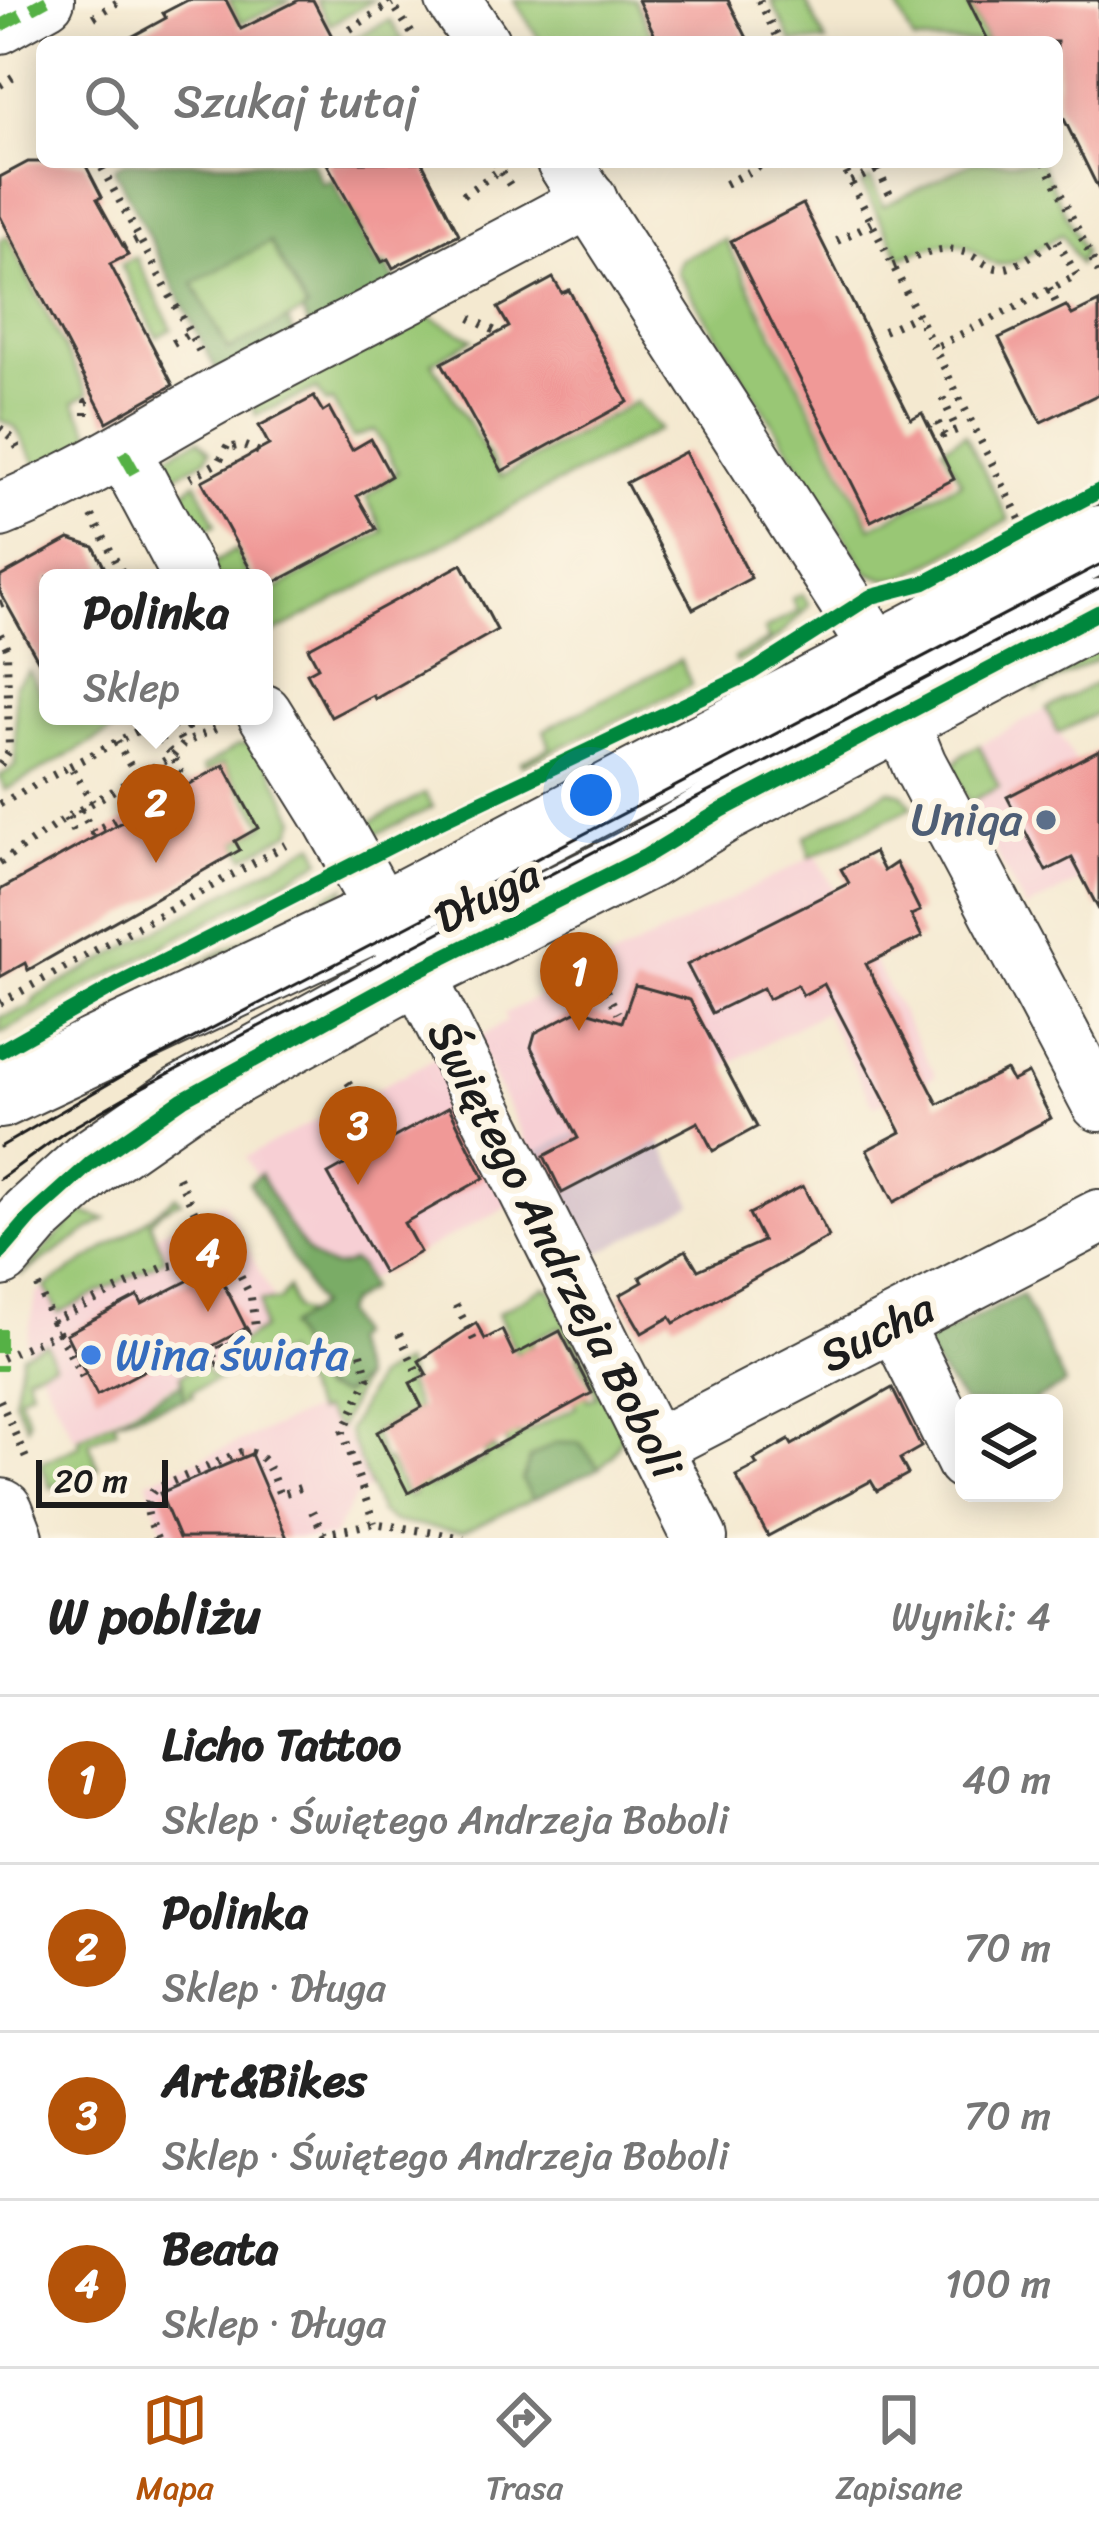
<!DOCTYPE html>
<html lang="pl">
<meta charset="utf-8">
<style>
body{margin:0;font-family:Sriracha,sans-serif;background:#f6f6f6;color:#222}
.controls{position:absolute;right:36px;bottom:36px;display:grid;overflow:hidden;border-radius:18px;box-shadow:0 6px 30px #0003}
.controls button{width:108px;height:108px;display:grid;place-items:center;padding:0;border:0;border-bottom:3px solid #e0e0e0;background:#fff;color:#222;font:60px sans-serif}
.scale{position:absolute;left:36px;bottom:30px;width:132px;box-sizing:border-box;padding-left:12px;border:6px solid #1c1c1c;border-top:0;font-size:33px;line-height:42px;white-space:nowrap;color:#1c1c1c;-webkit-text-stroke:9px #fcf5e5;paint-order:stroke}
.you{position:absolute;left:591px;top:795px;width:42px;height:42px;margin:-30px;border:9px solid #fff;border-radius:50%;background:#1a73e8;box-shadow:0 0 0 18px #1a73e833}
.badge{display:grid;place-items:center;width:78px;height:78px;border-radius:50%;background:#b45309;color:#fff;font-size:39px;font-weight:700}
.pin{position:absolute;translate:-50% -99px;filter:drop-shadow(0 3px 6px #0008)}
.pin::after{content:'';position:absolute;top:63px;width:42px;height:36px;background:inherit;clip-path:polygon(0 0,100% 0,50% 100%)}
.popup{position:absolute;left:39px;top:569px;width:234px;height:156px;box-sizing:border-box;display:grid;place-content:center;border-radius:18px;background:#fff;filter:drop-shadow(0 3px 9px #0005);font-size:39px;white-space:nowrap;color:#767676}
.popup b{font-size:45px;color:#222}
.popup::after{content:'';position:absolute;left:50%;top:100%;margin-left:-24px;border:24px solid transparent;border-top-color:#fff}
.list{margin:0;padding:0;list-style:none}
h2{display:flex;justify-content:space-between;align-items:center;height:156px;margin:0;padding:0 48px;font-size:51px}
h2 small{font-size:39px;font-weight:400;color:#767676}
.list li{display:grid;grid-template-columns:78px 1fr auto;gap:36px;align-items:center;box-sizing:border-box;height:168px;padding:0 48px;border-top:3px solid #e0e0e0}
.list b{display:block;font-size:45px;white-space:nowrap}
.list p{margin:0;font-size:39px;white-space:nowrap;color:#767676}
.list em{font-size:39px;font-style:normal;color:#767676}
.icon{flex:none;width:66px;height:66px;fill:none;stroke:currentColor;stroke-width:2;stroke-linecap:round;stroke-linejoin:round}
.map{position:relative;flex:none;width:1099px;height:1538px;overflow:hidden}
.search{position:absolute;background:#fff;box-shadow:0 6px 30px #0003;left:36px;right:36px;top:36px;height:132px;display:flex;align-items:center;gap:30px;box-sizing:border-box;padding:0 42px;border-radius:18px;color:#767676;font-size:45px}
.sheet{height:828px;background:#fff}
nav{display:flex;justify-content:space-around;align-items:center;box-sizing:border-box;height:168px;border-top:3px solid #e0e0e0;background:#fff;font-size:33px;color:#767676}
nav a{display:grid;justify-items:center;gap:6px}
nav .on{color:#b45309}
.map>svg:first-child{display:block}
</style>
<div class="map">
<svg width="1099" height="1538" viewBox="0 0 1099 1538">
<rect width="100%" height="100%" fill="#fcf5e5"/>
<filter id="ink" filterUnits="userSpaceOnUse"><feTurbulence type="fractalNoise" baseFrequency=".00833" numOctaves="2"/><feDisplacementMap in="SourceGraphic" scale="24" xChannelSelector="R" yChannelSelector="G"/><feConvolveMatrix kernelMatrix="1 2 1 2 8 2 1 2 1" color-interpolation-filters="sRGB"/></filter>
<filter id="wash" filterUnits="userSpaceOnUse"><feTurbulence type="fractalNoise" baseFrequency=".004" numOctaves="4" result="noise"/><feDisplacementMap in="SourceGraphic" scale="48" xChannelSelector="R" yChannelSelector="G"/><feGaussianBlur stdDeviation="2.7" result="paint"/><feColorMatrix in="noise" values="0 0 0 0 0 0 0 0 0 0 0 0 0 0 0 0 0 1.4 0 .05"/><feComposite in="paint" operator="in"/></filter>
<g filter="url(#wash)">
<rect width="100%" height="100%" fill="#f4e9d0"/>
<g fill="#f7cfd4">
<path d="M1046,709L1099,804V871L1026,909L954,775V763L956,757Z"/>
<path d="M816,855L936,1076L874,1106L824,1012L714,1072L532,1154L475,1040L507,1021L504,1014Z"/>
<path d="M436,1058L511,1205L323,1303L245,1157Z"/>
<path d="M223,1201L286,1323L74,1438L26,1343L37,1293Z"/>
<path d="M329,1403L373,1487L355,1497L332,1538H165L148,1481Z"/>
</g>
<path fill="#d2bdc8" d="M639,1101L693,1204L582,1262L532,1154Z"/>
<g fill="#99c775" stroke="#5a7248" stroke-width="3">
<path d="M229,0H292L241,23Z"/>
<path d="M316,0H373L330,25Z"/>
<path d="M514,0H635L655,42H541Z"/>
<path d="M771,0H805L826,42H792Z"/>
<path d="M894,0H966L987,42H914Z"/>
<path d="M390,20L404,42H347Z"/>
<path d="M973,162H1041L1084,252L1079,264L1062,234C1046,243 1028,258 1011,263C992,270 982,254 967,247C945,238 921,251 901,258L861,184L871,179L883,206Z"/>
<path d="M7,236L88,394L74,402L97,444L41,473L15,427L0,420V240Z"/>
<path d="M725,239L871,527L961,482L943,447L965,434L1009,520L903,578L884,579L867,572L677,272L680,260Z"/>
<path d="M270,241L307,310L229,351L192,282Z"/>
<path d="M136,257L172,329L157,337L121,265Z"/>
<path d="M410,307L473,339L432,362L501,477L635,402L660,429L264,638V596L383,531L366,497L398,472L375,430L353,438L332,401L326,403L317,389L256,415L249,397Z"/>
<path d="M199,439L210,451L206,459L165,481L154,462Z"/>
<path d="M196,482L216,524L196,534L176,498Z"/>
<path d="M236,550L249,578H215L213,563Z"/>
<path d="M802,594L809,605C787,631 767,648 736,663L734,658L769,640L764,630L798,611L792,599Z"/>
<path d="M1099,640V658L1036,691L1030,679Z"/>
<path d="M680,660L692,685L522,765L520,762L550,747L544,730Z"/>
<path d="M29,671L48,706V716H139L5,790L0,776L16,766L15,684Z"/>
<path d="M1096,683L1099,712L1058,733L1046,709Z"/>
<path d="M252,744L260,747L296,819L291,832L245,857L237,842L265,825L223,763L206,773L203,768L238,745Z"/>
<path d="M979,745L999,787L969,802C952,771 943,764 979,745Z"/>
<path d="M889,790L903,794L912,807L810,857L805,837Z"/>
<path d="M425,793L433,807L358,843L360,828Z"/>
<path d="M314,844L322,860L0,1034V1017L31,1007L36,997Z"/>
<path d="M346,886L333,914L192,967Z"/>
<path d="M176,1196L181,1201L162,1210L150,1222L165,1259L58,1313L45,1287L129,1233Z"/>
<path d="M80,1212L106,1219L20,1276Z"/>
<path d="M544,1287L551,1290L623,1434L612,1456L599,1468L579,1443L523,1479L533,1499L462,1532L394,1522L380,1513L348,1431L376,1378L403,1363L410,1380L406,1383L418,1409L373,1432L384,1462L388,1460L407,1497L415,1494L412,1488L424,1482L429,1488L486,1458L484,1452L494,1448L498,1454L508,1448L504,1436L515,1429L519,1436L576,1407L573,1400L584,1393L588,1400L597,1396L577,1356L579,1353L560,1326L532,1340L533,1345L517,1354L498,1313Z"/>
<path d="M288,1288L295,1309L306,1314L289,1327C301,1348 305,1370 320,1390L344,1394L362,1379L339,1429L322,1410L316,1413L284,1352L191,1391L193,1396L185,1399L181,1375L203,1364L210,1376L243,1359L237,1344L262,1329L260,1301H279Z"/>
<path d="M46,1343L54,1363L26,1374L31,1389L19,1396L29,1420L27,1426L14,1400L22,1354Z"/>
<path d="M114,1420L117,1429L89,1442L98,1468L50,1488L41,1463L80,1445L79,1438Z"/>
</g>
<g fill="#7aac66" stroke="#4b6441" stroke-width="3">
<path d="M125,162H311L323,184L332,179L346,207L355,204L363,220L357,224L379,267L386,264L398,287L311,331L302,312L307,309L270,242L193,283L228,350L287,320L297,338L220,378L114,168Z"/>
<path d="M260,1174C277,1202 312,1289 352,1261L360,1267L369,1289L348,1303L343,1312L355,1335L349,1341L362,1379L342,1395C299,1385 307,1359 288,1327L318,1306L249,1183Z"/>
<path d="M1022,1295L1065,1384L1030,1403H964L920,1345Z"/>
<path d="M182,1383L185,1399L114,1420Z"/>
<path d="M556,1443H579L599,1468L533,1499L522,1480L530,1458Z"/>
</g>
<g id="blocks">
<g fill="#f09997">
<path d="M188,0H226L241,29L299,0H313L335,42H122L166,18L163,13Z"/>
<path d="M638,0H728L749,42H658Z"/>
<path d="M968,0H1099V190L1057,105V42H989Z"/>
<path d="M28,162H84L102,197L97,199L128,255L110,264L173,385L107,422L0,216V177Z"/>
<path d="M326,162H422L459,234L393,268L388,259L382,262Z"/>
<path d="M803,204L911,419L922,413L954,479L871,521L731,241Z"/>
<path d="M553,278L562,293L569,290L628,402L502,471L442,363L509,327L498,308Z"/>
<path d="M1099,302V394L1041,422L999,338L1066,306L1072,315Z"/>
<path d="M314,397L323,412L329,408L352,450L371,439L391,476L357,496L376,529L264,588V578H255L202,481L269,445L259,426Z"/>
<path d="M685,452L751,578L693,609L626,483Z"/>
<path d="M69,539L94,547L110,578H48V678L0,592V577Z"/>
<path d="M462,564L497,630L375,699L373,695L331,717L307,673L318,667L308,648Z"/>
<path d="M1099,750V910L1072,858L1046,871L1007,797Z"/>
<path d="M224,765L258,828L235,841L240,850L28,970L25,963L0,977V890Z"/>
<path d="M874,852L884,871L896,863L920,911L911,915L922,937L866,964L938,1104L1006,1070L1012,1081L1028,1073L1051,1118L894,1202L867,1150L901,1132L824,984L803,995L797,985L768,999L763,988L712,1013L687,965L849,883L841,869Z"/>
<path d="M635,985L690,1000L757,1127L713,1151L698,1122L562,1193L544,1156L578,1138L531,1047L535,1033L581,1009L622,1022Z"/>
<path d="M449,1107L484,1178L404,1223L420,1252L383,1273L328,1174Z"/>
<path d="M803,1186L829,1237L674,1323L670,1317L642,1333L620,1295L643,1282L640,1277L686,1250L698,1270L763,1241L749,1214Z"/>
<path d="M215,1267L246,1328L172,1368L168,1358L97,1395L66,1334L138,1296L142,1304Z"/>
<path d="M476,1323L485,1339L502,1330L514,1355L560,1331L592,1393L408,1493L377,1432L422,1407L410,1383L427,1375L419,1361Z"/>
<path d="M892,1388L921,1447L900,1459L908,1474L877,1491L871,1481L768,1536L736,1476L757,1465L754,1460L789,1440L792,1445Z"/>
<path d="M251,1454L287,1538H179L160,1493Z"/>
</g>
</g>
</g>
<g filter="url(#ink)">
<use href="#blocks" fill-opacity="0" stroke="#3c3b37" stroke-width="3"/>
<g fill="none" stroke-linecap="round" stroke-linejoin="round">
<g stroke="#3c3b37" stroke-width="58">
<g id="street">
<path d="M453,0L482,42"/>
<path d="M0,26L47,0"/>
<path d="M564,162L863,628L919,764L1099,1104"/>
<path d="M136,475L191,578"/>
<path d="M0,510C80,479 150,432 226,391C347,327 470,266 590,200"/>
<path d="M264,712L331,820L416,971L700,1538"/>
<path d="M895,1323L964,1462"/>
<path d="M654,1447L1099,1217"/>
</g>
</g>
<g stroke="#3c3b37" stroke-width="70">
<g id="secondary">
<path d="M0,1095L384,914L1099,539"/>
<path d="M0,1253L31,1217L91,1163L183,1099L416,971L646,856L722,810L1099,612"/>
<path d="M0,1512L10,1538"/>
</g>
</g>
<g stroke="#3c3b37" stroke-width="8" stroke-dasharray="3 9" stroke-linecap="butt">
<path d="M390,0L412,34"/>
<path d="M759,0L780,42"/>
<path d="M94,17L121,0"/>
<path d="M350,29L392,3"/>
<path d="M0,85L19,73"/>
<path d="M495,162L514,191"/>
<path d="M841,162L1022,523"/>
<path d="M1045,162L1099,273"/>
<path d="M102,168L200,352"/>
<path d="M878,169L890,195"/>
<path d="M851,182L892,162"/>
<path d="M725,184L768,162"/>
<path d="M463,195L500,170"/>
<path d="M837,241L871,223"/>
<path d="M123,247L141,238"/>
<path d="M893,266C917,257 943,242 969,254C981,259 989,270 1005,268C1022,265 1041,248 1056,239L1077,276L934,348"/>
<path d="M1049,288L1059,309"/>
<path d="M470,318L501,334"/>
<path d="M884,331L918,315"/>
<path d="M173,343L190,333"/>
<path d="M86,415V402L95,398"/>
<path d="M928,426L937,421L944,435L957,430L942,397L936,402"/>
<path d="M0,428L13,439L21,454"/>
<path d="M233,447L242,445L260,452"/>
<path d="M190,478L219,462L227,446"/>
<path d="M92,516L125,578"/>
<path d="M0,604L5,602"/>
<path d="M0,634L7,648L9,751L0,765"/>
<path d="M168,716L183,744"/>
<path d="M181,716L188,727L209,716"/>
<path d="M70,766L149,725L173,756L183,778"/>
<path d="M148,770L160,787"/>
<path d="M0,804L70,766L92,802"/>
<path d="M80,809L93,832L150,800L117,742"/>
<path d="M66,818L75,834"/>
<path d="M0,863L66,818L173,756L183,744L222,725"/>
<path d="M589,959L618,1013"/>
<path d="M0,1003L293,841"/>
<path d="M348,1082L388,1141"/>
<path d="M178,1177L217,1259"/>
<path d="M38,1286L52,1321L164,1267L231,1256L251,1297L255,1327L229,1341L237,1355L211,1367L208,1358L222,1349L219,1343"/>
<path d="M456,1305L476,1344"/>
<path d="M58,1332L85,1381L89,1379"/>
<path d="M399,1334L420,1378"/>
<path d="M361,1353L368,1378L343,1432L374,1523"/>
<path d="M2,1358L58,1332L52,1321"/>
<path d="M0,1400L29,1465"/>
<path d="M312,1511L324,1534L374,1523L464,1538"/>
<path d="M157,1538C150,1520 140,1506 155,1489L241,1452C268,1450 271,1474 280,1495L303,1487"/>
</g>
<use href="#street" stroke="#fff" stroke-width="54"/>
<use href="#secondary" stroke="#fff" stroke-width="66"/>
<g stroke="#1c1c1c" stroke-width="3">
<path d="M0,1147L134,1069L1099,565"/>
<path d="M0,1179L65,1132L143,1087L1099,588"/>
</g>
<g stroke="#55b145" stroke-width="12" stroke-dasharray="24 12" stroke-linecap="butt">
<path d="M0,26L47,0"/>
<path d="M123,452L136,475"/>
<path d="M0,1329V1371"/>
</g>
<g stroke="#fcf5e5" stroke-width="22">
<g id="cycleway">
<path d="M0,1051L117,985L438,822L751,673L870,597L924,583L1099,491"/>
<path d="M0,1253L31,1217L91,1163L183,1099L416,971L646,856L722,810L1099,612"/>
</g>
</g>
<use href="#cycleway" stroke="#00873e" stroke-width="15"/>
</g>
</g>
<circle fill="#5c6f8a" stroke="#fcf5e5" stroke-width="4.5" cx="1046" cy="820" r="12"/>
<circle fill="#3f7fe0" stroke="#fcf5e5" stroke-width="4.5" cx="91" cy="1355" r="12"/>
<g text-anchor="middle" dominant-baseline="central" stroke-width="12" stroke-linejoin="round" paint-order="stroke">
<g font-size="45" fill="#4e5e75" stroke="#fcf5e5" text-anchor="end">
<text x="1022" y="820">Uniqa</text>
</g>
<g font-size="45" fill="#1c1c1c" stroke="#fcf5e5">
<text transform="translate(487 896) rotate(-27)">Długa</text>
<text transform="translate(555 1249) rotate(63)">Świętego Andrzeja Boboli</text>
<text transform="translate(877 1332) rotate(-27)">Sucha</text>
</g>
<g font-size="45" fill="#366cbe" stroke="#fcf5e5" text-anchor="start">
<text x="115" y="1355">Wina świata</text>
</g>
</g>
</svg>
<div class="controls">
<button><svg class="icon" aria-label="layers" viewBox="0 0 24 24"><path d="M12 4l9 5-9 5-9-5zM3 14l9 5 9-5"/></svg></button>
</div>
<div class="scale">20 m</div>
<div class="you"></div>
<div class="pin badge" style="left:579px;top:1031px">1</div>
<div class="pin badge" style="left:156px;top:863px">2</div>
<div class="popup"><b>Polinka</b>Sklep</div>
<div class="pin badge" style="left:358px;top:1185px">3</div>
<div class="pin badge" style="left:208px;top:1312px">4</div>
<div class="search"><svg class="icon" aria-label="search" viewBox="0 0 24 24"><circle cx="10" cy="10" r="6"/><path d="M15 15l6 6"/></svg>Szukaj tutaj</div>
</div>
<section class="sheet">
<h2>W pobliżu<small>Wyniki: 4</small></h2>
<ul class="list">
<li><span class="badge">1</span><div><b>Licho Tattoo</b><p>Sklep · Świętego Andrzeja Boboli</p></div><em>40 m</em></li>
<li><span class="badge">2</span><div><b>Polinka</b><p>Sklep · Długa</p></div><em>70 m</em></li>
<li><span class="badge">3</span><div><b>Art&amp;Bikes</b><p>Sklep · Świętego Andrzeja Boboli</p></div><em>70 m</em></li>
<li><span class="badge">4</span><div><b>Beata</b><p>Sklep · Długa</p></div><em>100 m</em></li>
</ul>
</section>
<nav>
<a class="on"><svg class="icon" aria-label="map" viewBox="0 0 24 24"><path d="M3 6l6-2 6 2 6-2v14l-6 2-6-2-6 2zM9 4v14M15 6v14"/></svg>Mapa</a>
<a><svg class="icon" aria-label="directions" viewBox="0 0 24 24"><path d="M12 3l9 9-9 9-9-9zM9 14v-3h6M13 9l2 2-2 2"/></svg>Trasa</a>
<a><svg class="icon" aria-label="saved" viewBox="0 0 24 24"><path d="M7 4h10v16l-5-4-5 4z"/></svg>Zapisane</a>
</nav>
